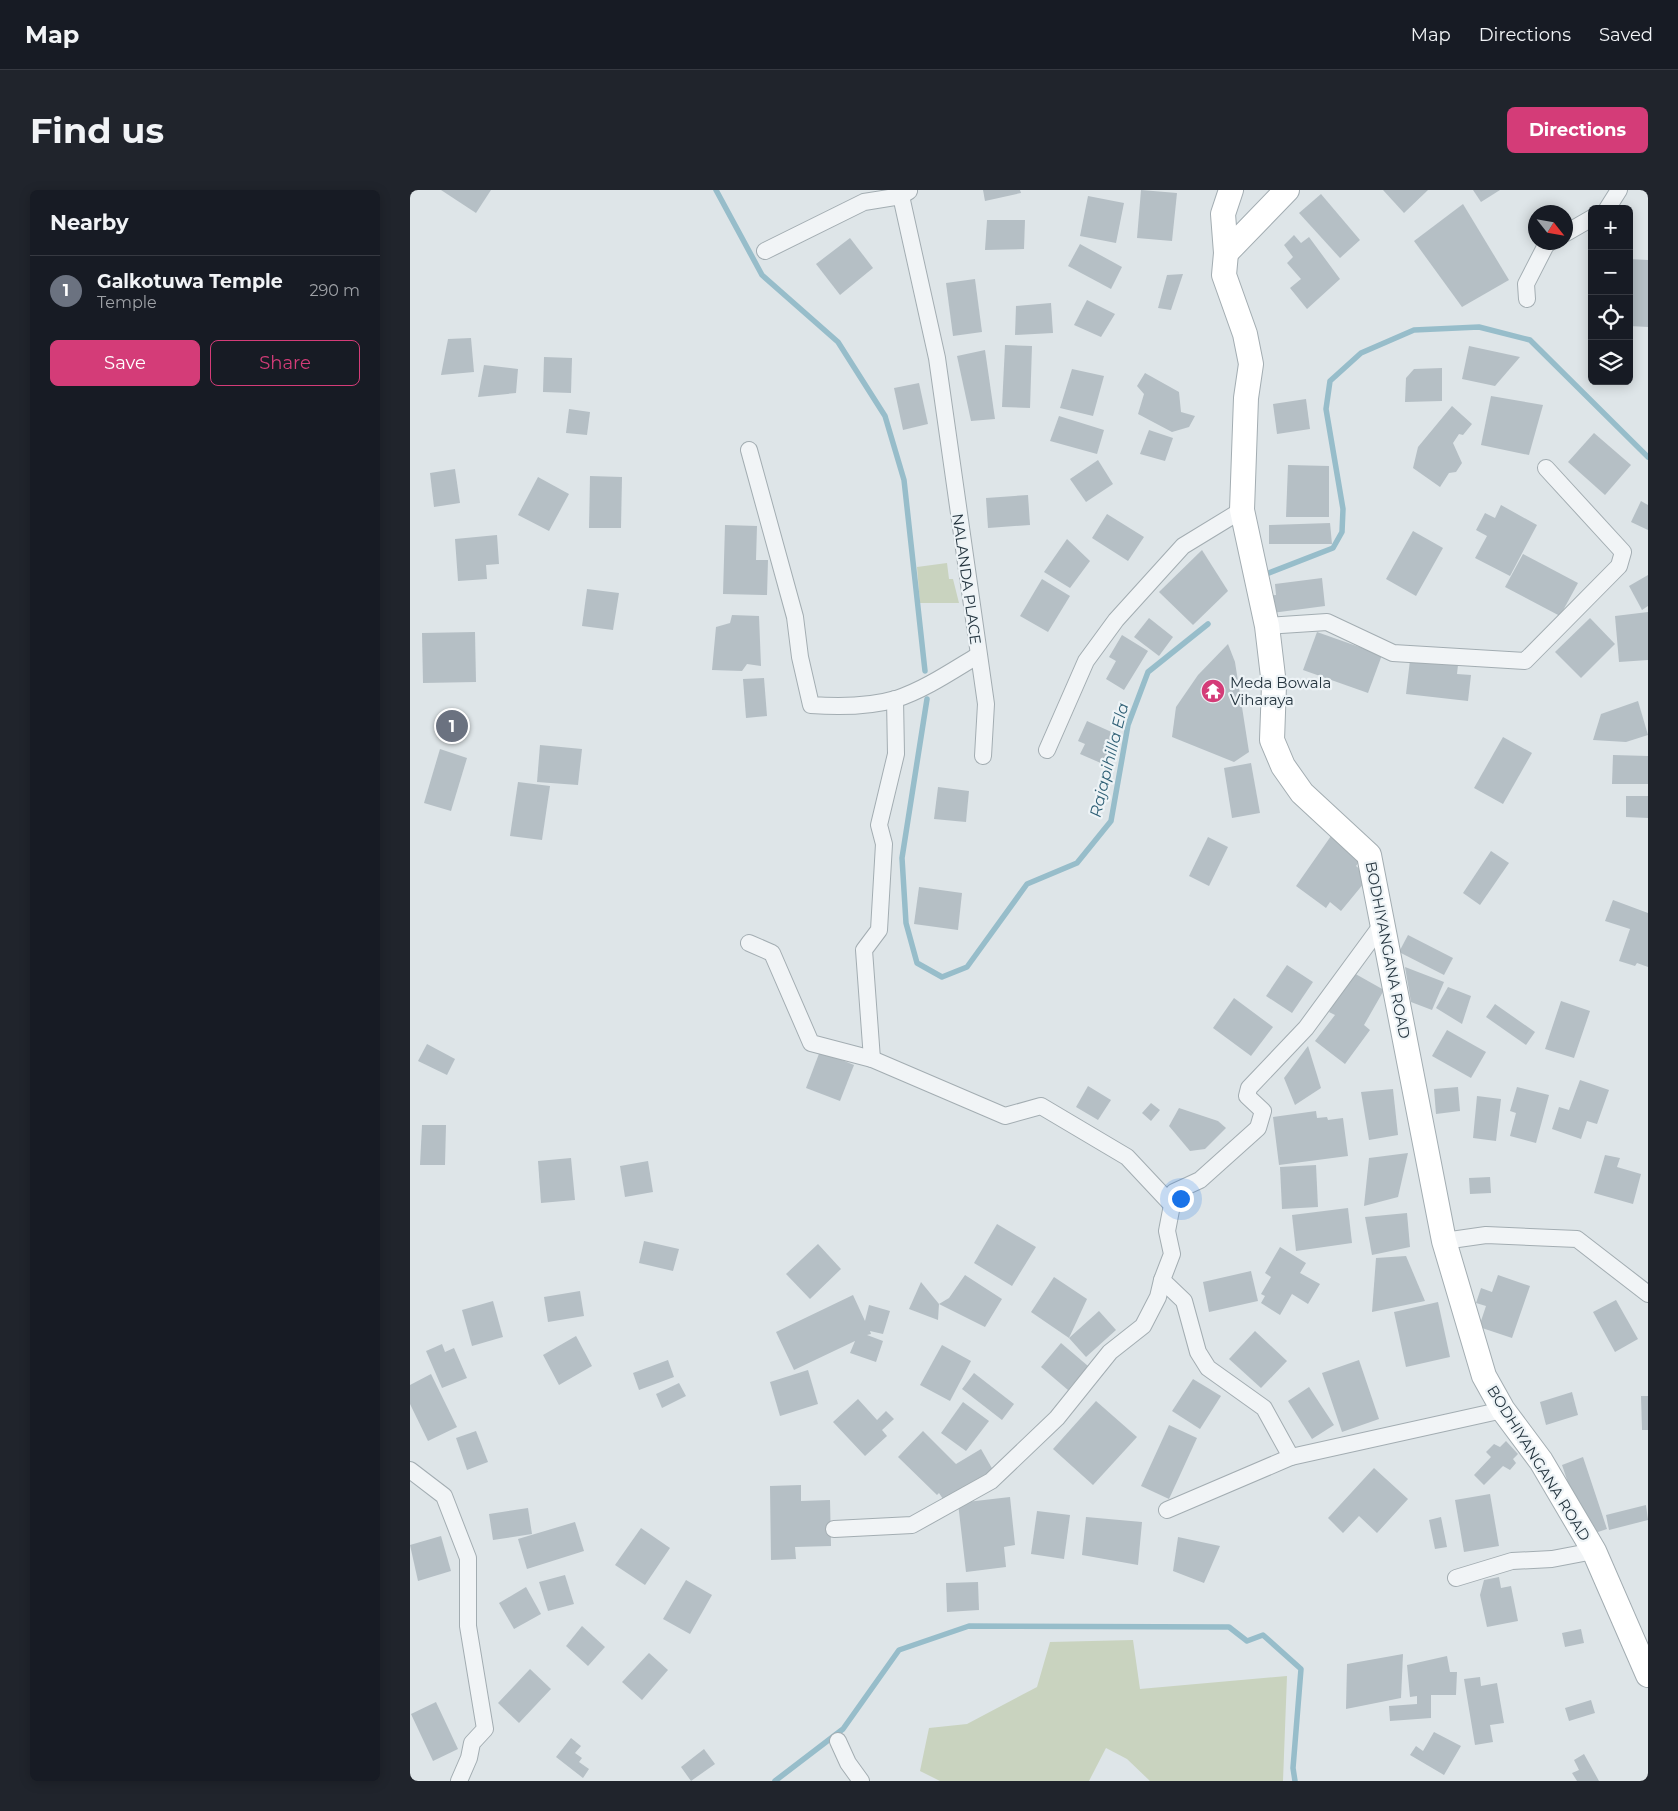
<!DOCTYPE html>
<meta charset="utf-8">
<style>
body{margin:0;font-family:Montserrat,sans-serif;background:#20242c;color:#f1f3f6}
.controls{position:absolute;right:15px;top:15px;display:grid;overflow:hidden;border-radius:8px;box-shadow:0 2px 12px #0003}
.controls button{width:45px;height:45px;display:grid;place-items:center;padding:0;border:0;border-bottom:1px solid #363941;background:#171b24;color:#f1f3f6;font:25px sans-serif}
.compass{position:absolute;left:1118px;top:15px;width:45px;height:45px;border-radius:50%;background:#171b24;box-shadow:0 2px 12px #0003;rotate:121deg}
.you{position:absolute;left:770px;top:1008px;width:18px;height:18px;margin:-12px;border:4px solid #fff;border-radius:50%;background:#1a73e8;box-shadow:0 0 0 8px #1a73e833}
.badge{display:grid;place-items:center;width:32px;height:32px;border-radius:50%;background:#d43c78;color:#fff;font-size:16px;font-weight:700}
.pin{position:absolute;translate:-50% -50%;border:2px solid #fff;box-shadow:0 1px 5px #0006}
.list{margin:0;padding:0;list-style:none}
h2{display:flex;justify-content:space-between;align-items:center;height:65px;margin:0;padding:0 20px;font-size:21px}
h2 small{font-size:16px;font-weight:400;color:#9ea1a6}
.list li{display:grid;grid-template-columns:32px 1fr auto;gap:15px;align-items:center;box-sizing:border-box;height:70px;padding:0 20px;border-top:1px solid #363941}
.list b{display:block;font-size:19px;white-space:nowrap}
.list p{margin:0;font-size:16px;white-space:nowrap;color:#9ea1a6}
.list em{font-size:16px;font-style:normal;color:#9ea1a6}
.actions{display:flex;gap:10px;padding:15px 20px}
.actions a{flex:1;padding:11px 0;border:1px solid #d43c78;border-radius:8px;text-align:center;font-size:18px;color:#d43c78}
.actions .main{background:#d43c78;color:#fff}
.icon{flex:none;width:28px;height:28px;fill:none;stroke:currentColor;stroke-width:2;stroke-linecap:round;stroke-linejoin:round}
.map{position:relative;flex:none;width:1238px;height:1591px;overflow:hidden;border-radius:8px}
header{display:flex;align-items:center;gap:30px;box-sizing:border-box;height:70px;padding:0 25px;background:#171b24;border-bottom:1px solid #363941}
header strong{font-size:24px}
nav{display:flex;gap:28px;margin-inline-start:auto;font-size:18px}
.intro{display:flex;align-items:center;justify-content:space-between;box-sizing:border-box;height:120px;padding:0 30px}
h1{margin:0;font-size:35px}
.button{padding:12px 22px;border-radius:8px;background:#d43c78;color:#fff;font-size:18px;font-weight:700}
main{display:flex;gap:30px;padding:0 30px}
aside{flex:1;background:#171b24;border-radius:8px;box-shadow:0 2px 12px #0003}
.map>svg:first-child{display:block}
</style>
<header>
<strong>Map</strong>
<nav><a>Map</a><a>Directions</a><a>Saved</a></nav>
</header>
<div class="intro"><h1>Find us</h1><a class="button">Directions</a></div>
<main>
<aside>
<h2>Nearby<small></small></h2>
<ul class="list">
<li><span class="badge" style="background:#6b7280">1</span><div><b>Galkotuwa Temple</b><p>Temple</p></div><em>290 m</em></li>
</ul>
<div class="actions"><a class="main">Save</a><a>Share</a></div>
</aside>
<div class="map">
<svg width="1238" height="1591" viewBox="0 0 1238 1591">
<rect width="100%" height="100%" fill="#dee5e8"/>
<g fill="#c9d3bf">
<path d="M537,373L539,389H543L549,413H510L507,377Z"/>
<path d="M723,1450L730,1499L877,1486L873,1591H740L717,1569L696,1558L679,1591H530L510,1581L519,1538L557,1534L627,1497L640,1452Z"/>
</g>
<g fill="none" stroke-linecap="round" stroke-linejoin="round">
<g stroke="#97bdca" stroke-width="5.5">
<path d="M306,0L352,85L428,152L475,226L494,290L515,481"/>
<path d="M851,386L923,358L932,342L933,319L916,219L920,191L951,163L1004,140L1069,137L1120,150L1238,267"/>
<path d="M517,509L492,668L496,733L507,773L532,787L557,777L617,694L667,673L701,631L718,535L738,482L798,434"/>
<path d="M365,1591L433,1539L489,1460L559,1436L819,1437L837,1451L853,1445L891,1479L883,1578L885,1591"/>
</g>
</g>
<g fill="#b5bfc5">
<path d="M31,0H81L66,23Z"/>
<path d="M573,0H610L611,3L575,11Z"/>
<path d="M731,0L767,3L762,51L727,48Z"/>
<path d="M973,0H1018L994,23Z"/>
<path d="M1063,0H1090L1071,12Z"/>
<path d="M911,4L950,50L930,68L889,23Z"/>
<path d="M678,6L714,13L706,53L670,46Z"/>
<path d="M1053,14L1099,90L1052,117L1004,51Z"/>
<path d="M577,30H615L614,59L575,60Z"/>
<path d="M884,45L891,53L899,47L930,89L897,119L880,98L891,89L877,73L883,67L874,55Z"/>
<path d="M440,48L463,78L430,105L406,74Z"/>
<path d="M670,54L712,77L701,99L658,76Z"/>
<path d="M1219,69L1238,70V137L1219,136Z"/>
<path d="M773,84L761,120L748,118L757,85Z"/>
<path d="M565,89L572,142L543,146L536,93Z"/>
<path d="M677,110L705,124L691,147L664,135Z"/>
<path d="M641,113L643,143L605,145L606,116Z"/>
<path d="M61,148L64,182L31,185L38,149Z"/>
<path d="M595,155L622,156L620,218L592,217Z"/>
<path d="M1059,156L1110,167L1085,196L1052,189Z"/>
<path d="M575,160L585,229L561,231L547,166Z"/>
<path d="M134,167L162,168L161,203L133,202Z"/>
<path d="M74,175L108,179L106,203L68,207Z"/>
<path d="M1032,178V211L995,212L996,188L1004,179Z"/>
<path d="M662,179L694,186L683,226L650,218Z"/>
<path d="M735,183L769,202L771,222L785,226L779,237L762,242L728,224L734,204L727,196Z"/>
<path d="M509,193L518,234L493,240L484,198Z"/>
<path d="M1081,206L1133,215L1119,265L1071,255Z"/>
<path d="M896,209L900,239L867,244L863,214Z"/>
<path d="M1042,216L1062,234L1053,245L1049,244L1043,253L1052,273L1046,282L1039,283L1030,297L1003,278L1008,257Z"/>
<path d="M159,219L180,222L177,245L156,243Z"/>
<path d="M649,226L694,240L687,264L640,251Z"/>
<path d="M739,240L763,248L755,271L730,264Z"/>
<path d="M1184,243L1221,275L1195,305L1158,272Z"/>
<path d="M688,270L703,294L676,312L660,289Z"/>
<path d="M878,275L919,276V327H876Z"/>
<path d="M45,279L50,313L24,317L20,283Z"/>
<path d="M180,286L212,287L211,338H179Z"/>
<path d="M128,287L159,304L139,341L108,325Z"/>
<path d="M618,305L620,335L578,338L576,308Z"/>
<path d="M1231,311L1238,315V340L1221,332Z"/>
<path d="M1091,315L1127,335L1100,386L1065,368L1077,346L1066,340L1075,323L1085,328Z"/>
<path d="M697,324L734,347L718,371L682,348Z"/>
<path d="M920,333L922,354H859V335Z"/>
<path d="M315,335L347,336L346,370H358L357,405L313,404Z"/>
<path d="M1003,341L1033,358L1006,406L976,389Z"/>
<path d="M87,345L89,374L76,375L77,389L48,391L45,349Z"/>
<path d="M657,349L680,371L660,398L634,382Z"/>
<path d="M792,360L818,401L783,435L749,402Z"/>
<path d="M1113,364L1168,393L1150,426L1095,397Z"/>
<path d="M1238,385V416L1232,420L1219,396Z"/>
<path d="M912,388L915,416L855,424L853,406L866,405L865,394Z"/>
<path d="M632,389L660,406L638,442L610,426Z"/>
<path d="M177,399L209,403L203,440L172,436Z"/>
<path d="M1238,422V470L1209,472L1205,426Z"/>
<path d="M322,425L349,426L351,476L337,474L332,481L302,480L306,437L320,433Z"/>
<path d="M739,428L763,447L749,466L724,447Z"/>
<path d="M1180,428L1205,454L1171,488L1145,462Z"/>
<path d="M65,442L66,492L13,493L12,443Z"/>
<path d="M907,442L972,465L958,503L893,480Z"/>
<path d="M712,445L738,461L714,500L696,489L706,471L699,467Z"/>
<path d="M818,454L825,472L839,562L824,572L762,547L766,517L788,485Z"/>
<path d="M1000,470L1048,475L1047,484L1061,485L1058,511L996,504Z"/>
<path d="M354,488L357,526L336,528L333,489Z"/>
<path d="M1228,511L1238,545L1216,552L1183,550L1191,524Z"/>
<path d="M677,531L706,544L693,574L670,564L675,554L668,551Z"/>
<path d="M1093,547L1122,563L1093,614L1064,598Z"/>
<path d="M130,555L172,559L168,595L127,592Z"/>
<path d="M30,559L57,568L41,621L14,613Z"/>
<path d="M1203,565L1238,566V594H1202Z"/>
<path d="M841,573L850,623L822,628L814,578Z"/>
<path d="M108,592L140,596L132,650L100,646Z"/>
<path d="M528,597L559,601L556,632L524,629Z"/>
<path d="M1216,606H1238V628L1216,627Z"/>
<path d="M921,646L952,668L946,676L959,687L931,721L920,712L916,718L886,696Z"/>
<path d="M798,647L818,657L799,696L779,686Z"/>
<path d="M1081,661L1099,673L1070,715L1053,703Z"/>
<path d="M509,697L552,703L548,740L504,734Z"/>
<path d="M1203,710L1238,723V777L1227,773L1225,776L1209,771L1220,739L1195,731Z"/>
<path d="M998,745L1043,768L1034,785L989,762Z"/>
<path d="M877,775L903,792L882,823L856,806Z"/>
<path d="M995,777L1034,792L1022,820L1001,812Z"/>
<path d="M942,782L974,800L954,835L960,840L935,874L905,851L925,825L919,822Z"/>
<path d="M1038,797L1061,806L1052,834L1026,818Z"/>
<path d="M824,808L863,837L841,866L803,838Z"/>
<path d="M1151,811L1180,821L1164,868L1135,859Z"/>
<path d="M1085,814L1125,842L1116,855L1076,827Z"/>
<path d="M1037,840L1076,862L1061,888L1022,866Z"/>
<path d="M17,854L45,869L37,885L8,871Z"/>
<path d="M898,856L911,898L885,915L874,888Z"/>
<path d="M410,861L444,875L430,911L396,898Z"/>
<path d="M1170,890L1199,900L1187,934L1177,931L1171,949L1142,939L1149,917L1159,920Z"/>
<path d="M678,896L701,910L688,930L666,917Z"/>
<path d="M1048,897L1050,921L1026,924L1024,899Z"/>
<path d="M1107,897L1139,905L1126,953L1100,946L1106,923L1100,921Z"/>
<path d="M983,899L988,945L959,950L951,902Z"/>
<path d="M1067,906L1091,909L1086,951L1063,948Z"/>
<path d="M741,913L750,920L741,931L732,923Z"/>
<path d="M769,918L808,931L816,938L795,959L780,961L759,936Z"/>
<path d="M906,921L907,928L917,927L918,930L933,928L938,966L869,975L863,927Z"/>
<path d="M12,935H36L35,975H10Z"/>
<path d="M998,963L988,1007L954,1016L959,968Z"/>
<path d="M1195,965L1210,968L1207,977L1231,984L1223,1014L1184,1003Z"/>
<path d="M161,968L165,1010L131,1013L128,971Z"/>
<path d="M238,971L243,1002L215,1007L210,976Z"/>
<path d="M906,975L908,1017L872,1019L870,977Z"/>
<path d="M1080,987L1081,1003L1060,1004L1059,988Z"/>
<path d="M938,1018L942,1053L886,1061L882,1025Z"/>
<path d="M997,1023L1000,1057L962,1065L955,1027Z"/>
<path d="M587,1034L626,1057L602,1096L564,1073Z"/>
<path d="M234,1051L269,1059L263,1081L229,1073Z"/>
<path d="M408,1054L431,1079L400,1109L376,1084Z"/>
<path d="M870,1057L896,1073L890,1083L910,1094L898,1114L882,1104L870,1125L851,1113L855,1106L851,1104L861,1087L855,1083Z"/>
<path d="M996,1066L1015,1111L962,1122L966,1068Z"/>
<path d="M841,1081L848,1111L799,1122L793,1092Z"/>
<path d="M555,1085L592,1109L575,1137L529,1114L539,1108Z"/>
<path d="M1088,1085L1120,1096L1102,1148L1069,1137L1076,1116L1066,1113L1071,1098L1082,1102Z"/>
<path d="M644,1087L677,1109L659,1148L621,1122Z"/>
<path d="M511,1092L529,1114L528,1130L499,1119Z"/>
<path d="M170,1101L174,1126L138,1132L134,1107Z"/>
<path d="M443,1105L455,1131L459,1115L480,1121L473,1144L460,1141L461,1144L457,1145L473,1151L466,1172L440,1163L445,1151L384,1180L366,1142Z"/>
<path d="M1206,1110L1228,1149L1205,1162L1183,1122Z"/>
<path d="M83,1111L93,1147L62,1156L52,1120Z"/>
<path d="M1028,1112L1040,1167L996,1177L984,1122Z"/>
<path d="M689,1121L706,1140L676,1167L659,1148Z"/>
<path d="M845,1141L877,1171L851,1198L819,1169Z"/>
<path d="M166,1146L182,1176L149,1195L133,1165Z"/>
<path d="M651,1153L678,1176L658,1200L631,1177Z"/>
<path d="M32,1154L35,1162L44,1158L57,1188L32,1198L16,1161Z"/>
<path d="M532,1155L561,1171L540,1211L510,1195Z"/>
<path d="M258,1170L264,1187L229,1200L223,1183Z"/>
<path d="M949,1170L969,1229L932,1242L912,1183Z"/>
<path d="M398,1180L408,1214L370,1226L360,1192Z"/>
<path d="M564,1183L604,1214L592,1230L552,1199Z"/>
<path d="M21,1184L47,1237L18,1251L0,1214V1195Z"/>
<path d="M783,1189L811,1206L790,1239L762,1221Z"/>
<path d="M269,1193L276,1206L252,1218L246,1204Z"/>
<path d="M899,1197L924,1235L902,1249L878,1211Z"/>
<path d="M1162,1202L1168,1225L1136,1235L1130,1212Z"/>
<path d="M1231,1206H1238V1240H1232Z"/>
<path d="M448,1209L467,1230L476,1221L484,1229L472,1240L477,1246L455,1266L423,1232Z"/>
<path d="M686,1211L727,1247L683,1295L643,1259Z"/>
<path d="M553,1212L579,1231L556,1261L531,1243Z"/>
<path d="M759,1235L787,1248L759,1309L731,1296Z"/>
<path d="M66,1241L78,1272L57,1280L46,1248Z"/>
<path d="M513,1241L546,1274L571,1259L583,1280L533,1309L529,1303L527,1305L488,1267Z"/>
<path d="M1096,1251L1108,1264L1103,1269L1106,1273L1100,1280L1093,1276L1074,1295L1064,1285L1081,1267L1076,1262L1084,1254L1090,1257Z"/>
<path d="M1173,1267L1197,1339L1176,1346L1152,1275Z"/>
<path d="M964,1278L998,1309L967,1343L949,1326L933,1343L918,1328Z"/>
<path d="M391,1295V1311L420,1310L421,1356L385,1357L386,1369L361,1370L360,1296Z"/>
<path d="M1080,1304L1089,1356L1054,1362L1045,1310Z"/>
<path d="M600,1307L605,1355L594,1357L596,1377L556,1382L548,1313Z"/>
<path d="M1236,1315L1238,1330L1199,1340L1196,1325Z"/>
<path d="M118,1318L122,1344L83,1350L79,1324Z"/>
<path d="M627,1321L660,1325L654,1369L621,1364Z"/>
<path d="M676,1327L732,1332L728,1375L672,1365Z"/>
<path d="M1031,1327L1037,1357L1025,1359L1019,1330Z"/>
<path d="M165,1332L174,1361L117,1379L108,1349Z"/>
<path d="M231,1338L260,1358L235,1395L205,1375Z"/>
<path d="M31,1346L41,1381L8,1391L0,1355Z"/>
<path d="M768,1347L810,1356L794,1393L763,1381Z"/>
<path d="M155,1385L164,1414L138,1421L129,1392Z"/>
<path d="M1089,1387L1091,1398L1101,1396L1108,1431L1077,1437L1070,1405L1074,1390Z"/>
<path d="M276,1390L302,1405L280,1444L253,1429Z"/>
<path d="M568,1392L569,1420L537,1422L536,1393Z"/>
<path d="M116,1397L131,1424L104,1439L89,1413Z"/>
<path d="M172,1436L195,1457L178,1476L156,1456Z"/>
<path d="M1171,1439L1174,1453L1155,1457L1152,1443Z"/>
<path d="M239,1463L258,1480L232,1510L212,1492Z"/>
<path d="M993,1464L991,1508L936,1519L937,1474Z"/>
<path d="M1037,1466L1040,1482H1047L1046,1505H1021V1528L980,1531L979,1516L1007,1514V1506L1000,1507L997,1475Z"/>
<path d="M120,1479L141,1499L109,1533L88,1513Z"/>
<path d="M1070,1487L1071,1496L1087,1493L1094,1533L1080,1535L1083,1552L1065,1555L1054,1489Z"/>
<path d="M1181,1510L1185,1523L1159,1531L1155,1518Z"/>
<path d="M26,1512L48,1559L23,1571L1,1524Z"/>
<path d="M1024,1542L1051,1556L1034,1585L1000,1565L1006,1556L1013,1561Z"/>
<path d="M161,1548L171,1556L165,1563L172,1568L169,1572L179,1579L173,1588L146,1567Z"/>
<path d="M294,1559L305,1574L281,1591L271,1577Z"/>
<path d="M1174,1564L1189,1591H1167L1162,1583L1169,1580L1164,1570Z"/>
</g>
<g fill="none" stroke-linecap="round" stroke-linejoin="round">
<g stroke="#a3adb2" stroke-width="18">
<g id="street">
<path d="M491,6L527,168L576,514L573,566"/>
<path d="M1197,19L1209,0"/>
<path d="M1156,43L1182,28"/>
<path d="M355,61L454,12L491,6L499,1"/>
<path d="M1117,109L1116,94L1136,55L1140,52"/>
<path d="M339,260L385,427L390,467L401,515C429,517 459,517 486,509C514,500 542,481 567,466"/>
<path d="M857,436L917,432L983,463L1115,471L1209,376L1213,362L1136,278"/>
<path d="M637,560L676,471L706,430L773,356L832,320"/>
<path d="M339,753L362,763L401,853L462,869L595,926L631,916L717,967L762,1015L757,1041L762,1064L752,1090L774,1111L788,1162L798,1178L854,1218L881,1267"/>
<path d="M462,869L454,760L469,740L474,654L469,635L486,564L485,509"/>
<path d="M762,1015L764,1002L790,990L848,938L853,921L837,906L839,898L896,838L973,733"/>
<path d="M1034,1051L1076,1045L1167,1049L1238,1104"/>
<path d="M0,1280L34,1306L58,1368V1436L75,1539L62,1553L59,1568L49,1591"/>
<path d="M757,1320L881,1267L1093,1220"/>
<path d="M424,1339L502,1335L581,1291L647,1228L700,1162L733,1136L748,1107L752,1090"/>
<path d="M1046,1388L1102,1371L1142,1369L1184,1361"/>
<path d="M428,1551L438,1573L451,1591"/>
</g>
</g>
<g stroke="#a3adb2" stroke-width="26">
<g id="secondary">
<path d="M821,0L813,24L816,63L814,85L835,144L841,174L836,208L832,320L857,436L864,495L862,550L873,576L892,603L959,665L1034,1051L1074,1186L1093,1220L1131,1271L1184,1361L1238,1485"/>
<path d="M816,63L877,0"/>
</g>
</g>
<use href="#street" stroke="#f1f4f6" stroke-width="16"/>
<use href="#secondary" stroke="#fff" stroke-width="24"/>
</g>
<defs>
<g id="temple-disc" transform="scale(1.25)"><circle r="9.5" fill="#d43c78" stroke="#edf3f6"/><path d="M0-6L5-2H3V0L6.5 2.5H4V6H1.5V3h-3V6H-4V2.5H-6.5L-3 0V-2H-5Z" fill="#fff"/></g>
</defs>
<g fill-rule="evenodd">
<use href="#temple-disc" x="803" y="501"/>
</g>
<g text-anchor="middle" dominant-baseline="central" stroke-width="4.5" stroke-linejoin="round" paint-order="stroke">
<g font-size="15" fill="#263640" stroke="#edf3f6">
<text transform="translate(557 389) rotate(82)">NALANDA PLACE</text>
<text transform="translate(978 760) rotate(79)">BODHIYANGANA ROAD</text>
<text transform="translate(1129 1273) rotate(58)">BODHIYANGANA ROAD</text>
</g>
<g font-size="15" fill="#263640" stroke="#edf3f6" text-anchor="start">
<text x="820" y="492">Meda Bowala<tspan x="820" dy="17">Viharaya</tspan></text>
</g>
<g font-size="16" font-style="italic" fill="#2f6076" stroke="#edf3f6">
<text transform="translate(699 570) rotate(-76)">Rajapihilla Ela</text>
</g>
</g>
</svg>
<div class="controls">
<button>+</button>
<button>−</button>
<button><svg class="icon" aria-label="locate" viewBox="0 0 24 24"><circle cx="12" cy="12" r="6"/><path d="M12 2v4M12 18v4M2 12h4M18 12h4"/></svg></button>
<button><svg class="icon" aria-label="layers" viewBox="0 0 24 24"><path d="M12 4l9 5-9 5-9-5zM3 14l9 5 9-5"/></svg></button>
</div>
<svg class="compass" viewBox="-18 -18 36 36"><path d="M0-13l5 13h-10z" fill="#e53935"/><path d="M0 13l5-13h-10z" fill="#9ea1a6"/></svg>
<div class="you"></div>
<div class="pin badge" style="left:42px;top:536px;background:#6b7280">1</div>
</div>
</main>
